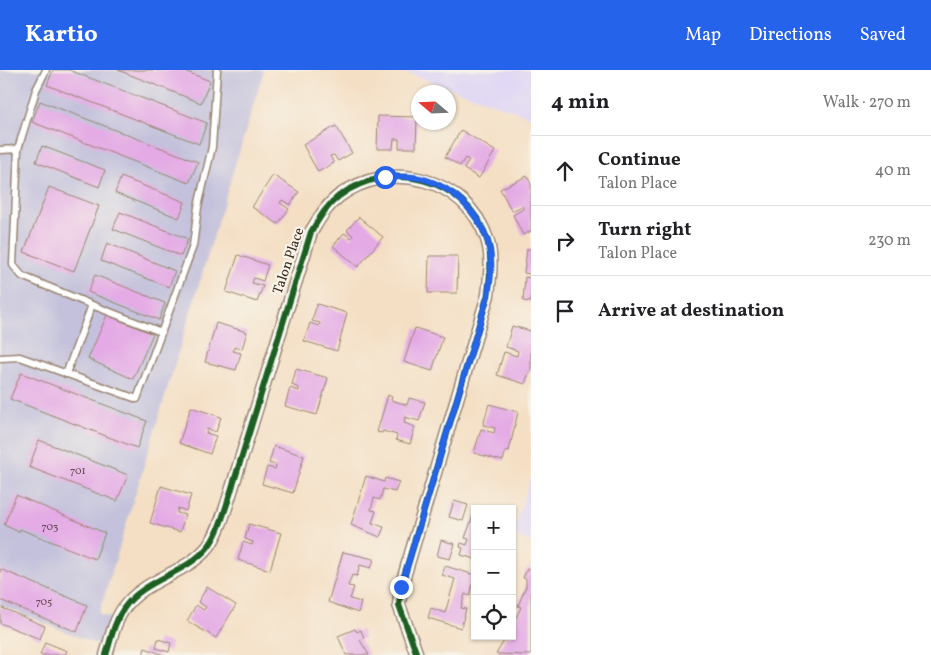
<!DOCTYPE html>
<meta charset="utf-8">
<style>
body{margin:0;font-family:Vollkorn,serif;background:#f6f6f6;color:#202124}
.controls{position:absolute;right:15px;bottom:15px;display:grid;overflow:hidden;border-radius:0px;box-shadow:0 1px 4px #0004}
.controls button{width:45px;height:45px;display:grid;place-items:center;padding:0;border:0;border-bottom:1px solid #e0e0e0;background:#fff;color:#202124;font:25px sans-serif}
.compass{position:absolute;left:411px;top:15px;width:45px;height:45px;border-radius:50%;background:#fff;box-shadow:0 1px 4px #0004;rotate:289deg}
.stop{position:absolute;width:15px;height:15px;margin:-11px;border:4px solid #2563eb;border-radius:50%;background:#fff}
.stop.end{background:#2563eb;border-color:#fff;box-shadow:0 1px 5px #0008}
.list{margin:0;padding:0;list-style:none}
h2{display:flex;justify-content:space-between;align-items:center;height:65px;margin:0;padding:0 20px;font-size:21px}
h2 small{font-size:16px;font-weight:400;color:#757577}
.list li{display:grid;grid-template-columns:32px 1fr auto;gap:15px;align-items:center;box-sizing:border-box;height:70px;padding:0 20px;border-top:1px solid #e0e0e0}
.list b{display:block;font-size:19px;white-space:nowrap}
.list p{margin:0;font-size:16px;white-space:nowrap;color:#757577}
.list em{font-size:16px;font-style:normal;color:#757577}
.icon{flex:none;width:28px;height:28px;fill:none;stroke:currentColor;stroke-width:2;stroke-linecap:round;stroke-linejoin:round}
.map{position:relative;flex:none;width:531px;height:585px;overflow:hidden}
header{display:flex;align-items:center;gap:30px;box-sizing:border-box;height:70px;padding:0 25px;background:#2563eb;color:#fff}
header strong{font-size:24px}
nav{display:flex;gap:28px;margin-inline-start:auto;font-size:18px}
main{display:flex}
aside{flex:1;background:#fff}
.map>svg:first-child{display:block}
</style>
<header>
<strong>Kartio</strong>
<nav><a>Map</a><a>Directions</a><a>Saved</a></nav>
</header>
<main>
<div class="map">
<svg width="531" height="585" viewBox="0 0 531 585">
<rect width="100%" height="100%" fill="#f7f3e8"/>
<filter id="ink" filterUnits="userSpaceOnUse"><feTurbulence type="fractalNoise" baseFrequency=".02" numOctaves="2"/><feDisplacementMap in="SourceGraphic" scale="10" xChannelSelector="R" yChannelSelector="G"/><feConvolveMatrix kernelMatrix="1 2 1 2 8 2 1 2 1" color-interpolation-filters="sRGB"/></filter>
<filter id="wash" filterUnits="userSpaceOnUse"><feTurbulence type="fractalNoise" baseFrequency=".0096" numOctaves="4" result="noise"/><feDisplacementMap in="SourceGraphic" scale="20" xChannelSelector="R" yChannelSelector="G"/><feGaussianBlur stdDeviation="1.12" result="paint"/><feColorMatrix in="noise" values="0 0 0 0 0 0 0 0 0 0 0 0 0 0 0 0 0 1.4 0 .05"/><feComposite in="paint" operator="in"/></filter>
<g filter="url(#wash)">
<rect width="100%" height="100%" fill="#f4dfc4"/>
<g fill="#ded5f5">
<path d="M400,0H531V47Z"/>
<path d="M531,407V472L512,465Z"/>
</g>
<path fill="#c3c1db" d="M0,0H264L99,544L117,550L108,579L0,535Z"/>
<g id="blocks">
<g fill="#e4aae5">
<path d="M53,0H69L207,53L199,74L47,15Z"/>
<path d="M118,0H182L210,11L201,33Z"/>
<path d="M40,31L198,92L189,113L32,52Z"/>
<path d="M378,46L417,47L416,78H399V69H394L393,79H377Z"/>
<path d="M336,56L352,83L338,91L334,85L330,86L334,93L318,102L303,75Z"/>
<path d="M461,60L495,81L479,108L464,99L469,90L465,88L460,96L445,87Z"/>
<path d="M42,76L105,100L99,117L36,92Z"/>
<path d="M273,105L299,122L290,135L282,130L280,133L289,139L278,154L252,137Z"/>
<path d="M527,106L531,114V161L523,165L513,145L523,139L522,136L512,141L500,119Z"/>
<path d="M121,107L185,132L179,148L115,123Z"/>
<path d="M49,117L99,136L74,201L24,182Z"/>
<path d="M120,142L188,169L181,186L113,159Z"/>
<path d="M359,147L383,167L358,197L333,176L344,163L351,168L353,166L347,160Z"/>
<path d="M107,173L175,201L169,217L101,191Z"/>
<path d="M527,179H531V204L524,203Z"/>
<path d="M238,185L268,195L263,211L254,208L252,213L263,216L257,232L226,222Z"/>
<path d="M429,186H458L457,223H428Z"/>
<path d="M95,205L165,233L159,250L88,222Z"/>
<path d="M525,207L531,208V232L523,231Z"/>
<path d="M317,234L347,243L337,281L304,271L310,253L319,256L320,253L312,251Z"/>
<path d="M107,245L153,264L133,309L88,289Z"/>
<path d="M216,253L247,262L242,279L234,277L233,281L241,283L236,300L205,292Z"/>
<path d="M512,256L531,261V302H529L525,314L497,305L504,282L517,286L518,281L506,277Z"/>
<path d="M415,258L443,267L432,301L404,292Z"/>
<path d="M296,299L328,308L317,345L285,336L290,318L299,321V318L292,315Z"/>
<path d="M21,303L147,351L137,378L10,329Z"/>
<path d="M388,325L392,327L391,330L407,335L409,328L425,332L419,351L405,347L404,353L415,357L410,374L396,370L397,365L383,361L382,363L377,362Z"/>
<path d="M489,334L518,342L509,381L506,380L503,391L474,383L481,359L494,363L495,358L483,355Z"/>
<path d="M191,337L221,347L216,362L207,359L206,363L216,366L210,384L179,373Z"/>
<path d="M39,370L128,405L117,431L29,397Z"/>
<path d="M274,376L304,386L293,423L262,414L267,397L275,399L276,395L269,393Z"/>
<path d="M366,406L384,412L385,408L399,412L395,422L383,419L380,430L374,428L371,440L376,441L372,453L384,457L380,467L351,455Z"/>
<path d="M161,416L191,425L186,441L178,438L177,443L185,445L180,462L150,453Z"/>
<path d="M16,425L105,463L95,489L20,459L19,462L4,455Z"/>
<path d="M454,431L468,435L463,451L449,447Z"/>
<path d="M473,446H475V489L461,485L463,478L460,477L461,473L467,475L469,469L465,468Z"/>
<path d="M249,454L281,463L270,500L238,490L243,472L252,475L253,472L245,469Z"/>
<path d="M441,470L455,474L450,489L437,486Z"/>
<path d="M343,482L374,489L371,498L360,495L357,506L352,505L348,516L354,517L350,529L361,532L358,543L328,532Z"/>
<path d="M531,495V585L496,584L507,566H512V556L521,537L518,536L526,516V509L523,508L527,499L529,500Z"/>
<path d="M445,496L475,505L470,526L465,524L461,538L466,539L461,558L428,548L431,538L445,543L455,509L442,505Z"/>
<path d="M0,499L87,535L77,562L0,530Z"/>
<path d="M207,517L236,535L216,568L187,551L196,535L204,540L206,537L198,532Z"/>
<path d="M0,537L45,556L40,569L0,553Z"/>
<path d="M355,559L357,562L361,560L364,568L360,570L369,585H346L338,566Z"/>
<path d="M158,569L171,573L169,582L156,578Z"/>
<path d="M45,572L67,581L65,585H40Z"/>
<path d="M145,578L164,585H143Z"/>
</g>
</g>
</g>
<g filter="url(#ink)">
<use href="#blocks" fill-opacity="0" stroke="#988471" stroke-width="1"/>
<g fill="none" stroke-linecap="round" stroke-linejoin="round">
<g stroke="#988471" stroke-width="9">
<g id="service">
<path d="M18,79L13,195L22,206L92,235L66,304"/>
<path d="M0,80L18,79L36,20L46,0"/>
<path d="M92,235L161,262"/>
<path d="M0,288L20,287L137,329L193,176L198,137L212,77L217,0"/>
</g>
</g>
<g stroke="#988471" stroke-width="15">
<path id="minor" d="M106,585C111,569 114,552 124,538C144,509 186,504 208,477C218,464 223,446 228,431L311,162C319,149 326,136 339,126C389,89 466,107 487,169C493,187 490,206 488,225L401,517L399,535L417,585"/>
</g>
<use href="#service" stroke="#fff" stroke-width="6"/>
<use href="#minor" stroke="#fff" stroke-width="12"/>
<g stroke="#f7f3e8" stroke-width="9">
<path id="cycleway" d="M106,585C111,569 114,552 124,538C144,509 186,504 208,477C218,464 223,446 228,431L311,162C319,149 326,136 339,126C389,89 466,107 487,169C493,187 490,206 488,225L401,517L399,535L417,585"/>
</g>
<use href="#cycleway" stroke="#1b5e20" stroke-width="6"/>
</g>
</g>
<g fill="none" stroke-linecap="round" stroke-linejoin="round" filter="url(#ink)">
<path stroke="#2563eb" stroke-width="6" d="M385,107C399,107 414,105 427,110C462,122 491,157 491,194C492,204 489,215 488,225L401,517"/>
</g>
<g text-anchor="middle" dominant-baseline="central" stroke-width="4.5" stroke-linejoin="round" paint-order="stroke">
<g font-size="11" fill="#654a50">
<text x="78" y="401">701</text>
<text x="50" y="457">703</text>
<text x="44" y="532">705</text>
</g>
<g font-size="14" fill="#3b2a1e" stroke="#f7f3e8">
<text transform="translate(289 191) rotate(-71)">Talon Place</text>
</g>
</g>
</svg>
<div class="controls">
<button>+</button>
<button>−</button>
<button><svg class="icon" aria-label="locate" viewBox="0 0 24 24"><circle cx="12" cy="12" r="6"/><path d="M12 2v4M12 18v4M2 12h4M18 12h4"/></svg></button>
</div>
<svg class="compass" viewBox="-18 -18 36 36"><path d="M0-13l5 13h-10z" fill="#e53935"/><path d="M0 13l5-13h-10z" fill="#757577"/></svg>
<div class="stop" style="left:385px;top:107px"></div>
<div class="stop end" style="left:401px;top:517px"></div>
</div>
<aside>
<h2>4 min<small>Walk · 270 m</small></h2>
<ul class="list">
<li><svg class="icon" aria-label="ahead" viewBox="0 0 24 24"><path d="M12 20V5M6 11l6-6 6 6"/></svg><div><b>Continue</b><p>Talon Place</p></div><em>40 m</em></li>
<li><svg class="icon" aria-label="right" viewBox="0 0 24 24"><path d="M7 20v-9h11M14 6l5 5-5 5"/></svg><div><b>Turn right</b><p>Talon Place</p></div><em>230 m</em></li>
<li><svg class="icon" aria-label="arrive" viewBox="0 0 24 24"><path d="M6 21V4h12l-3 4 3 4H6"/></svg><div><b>Arrive at destination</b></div></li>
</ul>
</aside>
</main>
